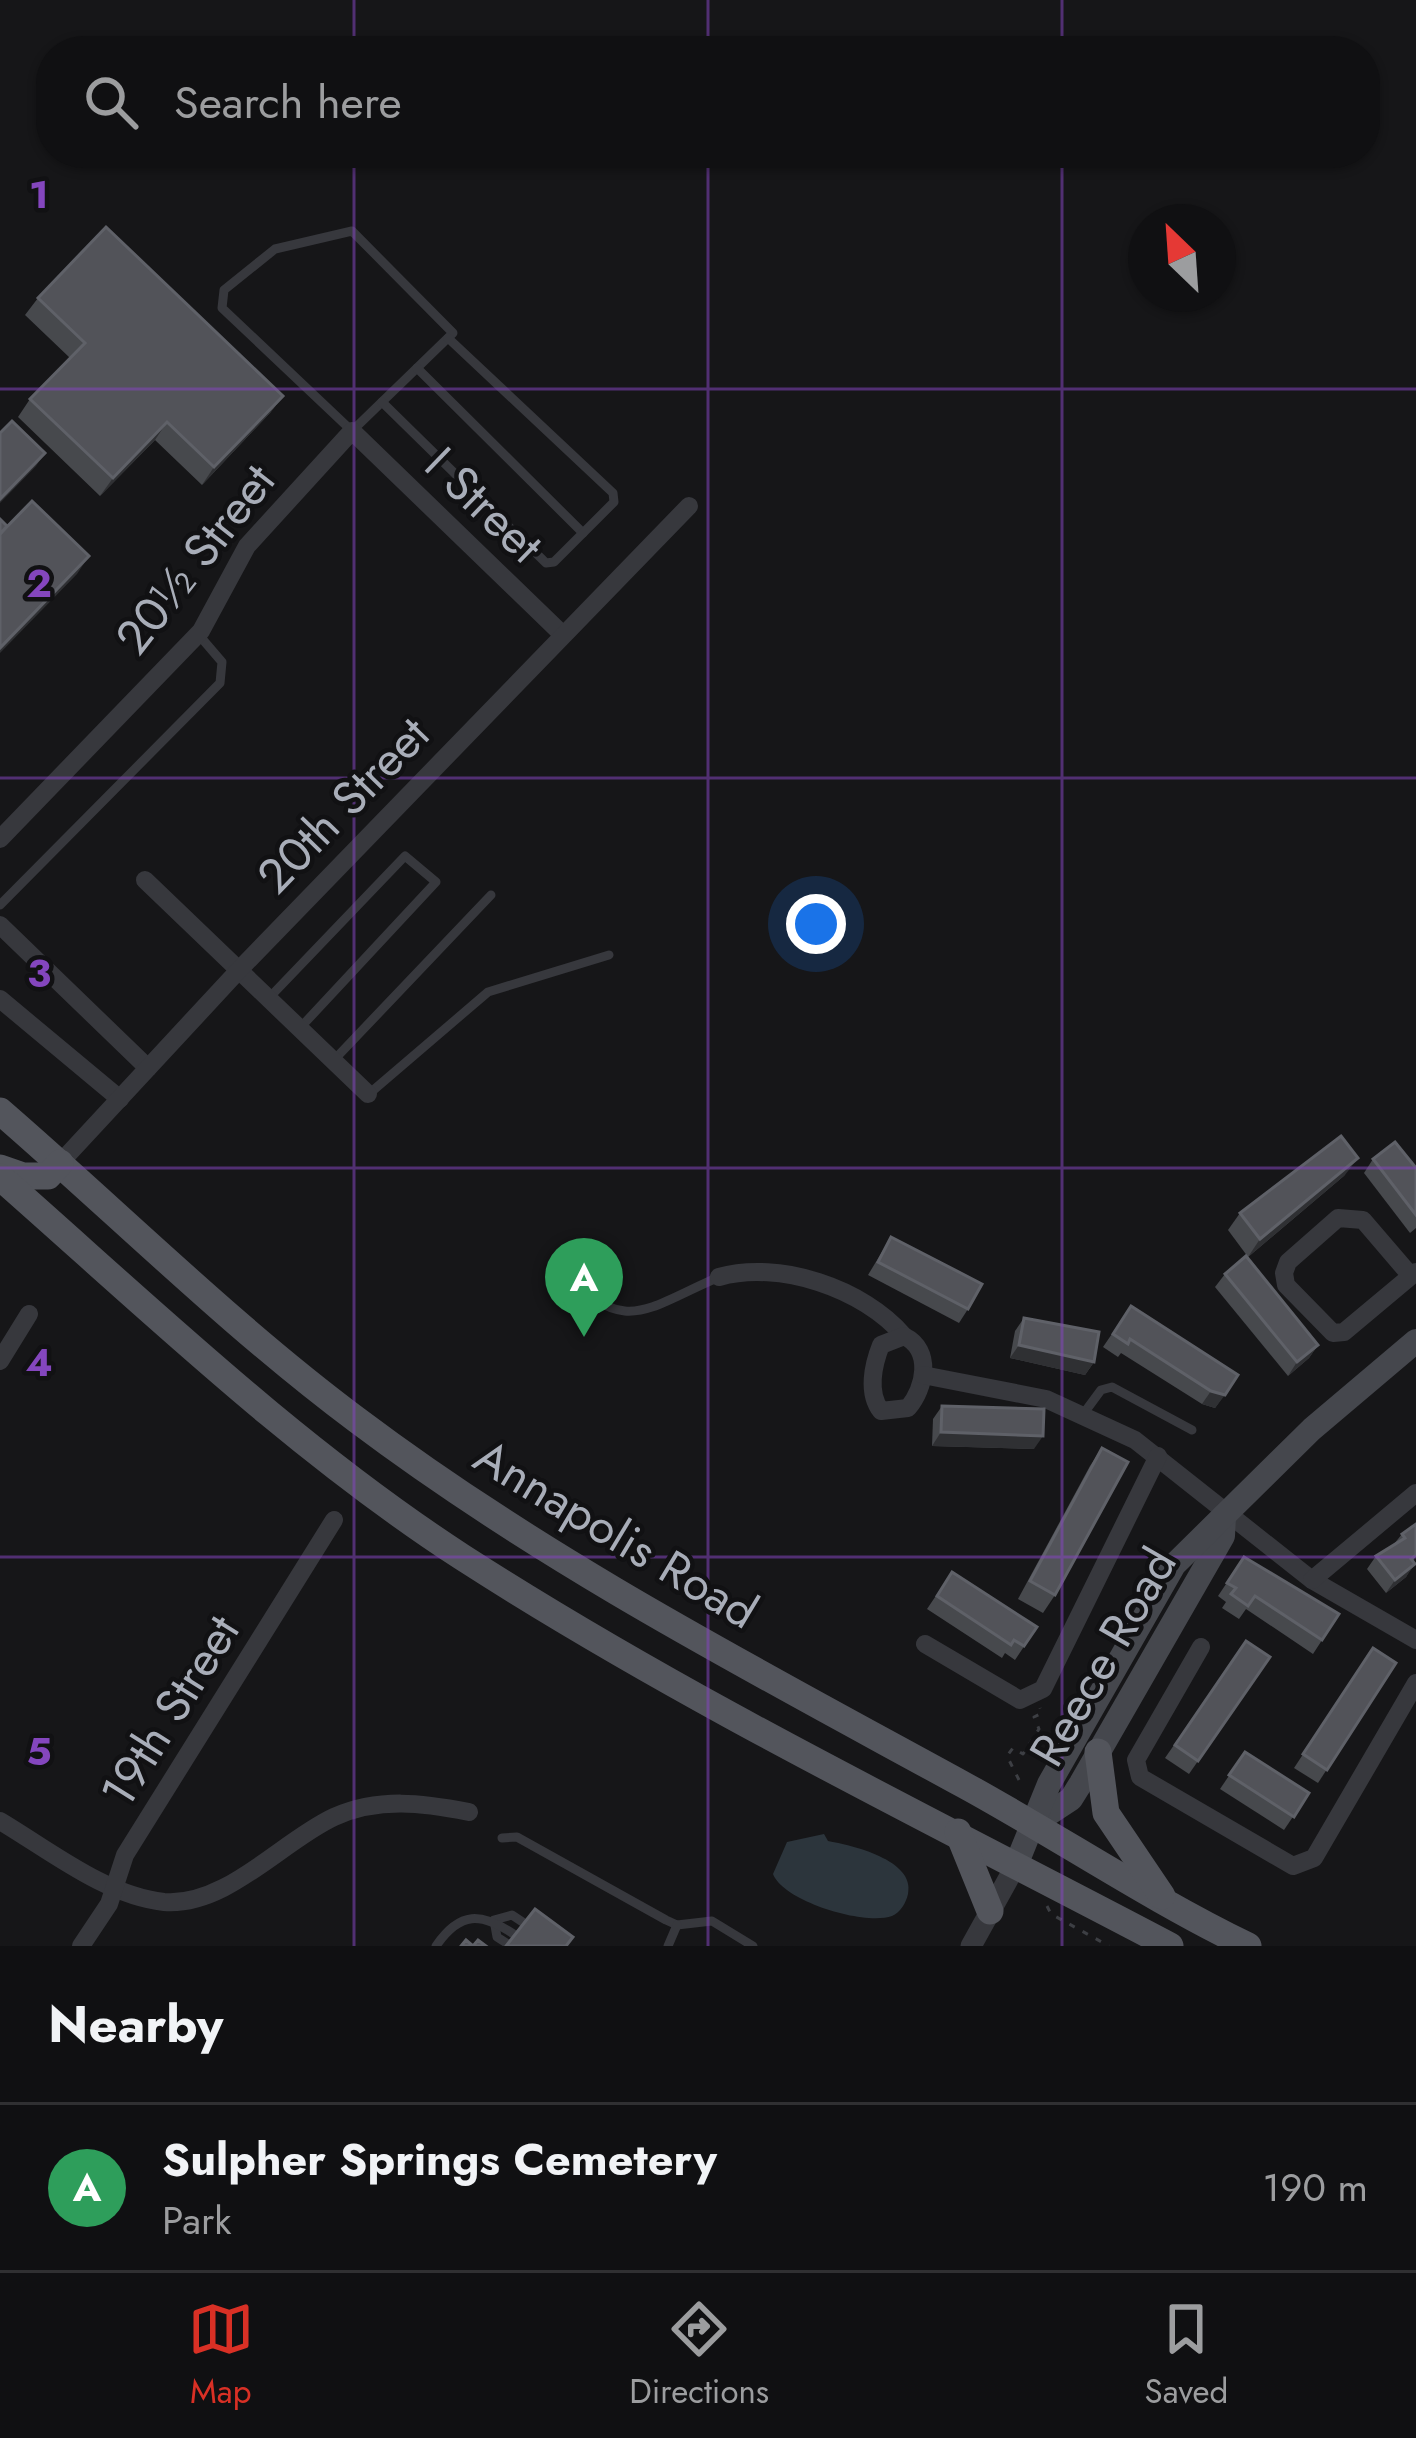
<!DOCTYPE html>
<meta charset="utf-8">
<style>
body{margin:0;font-family:Jost,sans-serif;background:#19191b;color:#f1f3f6}
.compass{position:absolute;left:1128px;top:204px;width:108px;height:108px;border-radius:50%;background:#101012;box-shadow:0 3px 9px #0004;rotate:335deg}
.you{position:absolute;left:816px;top:924px;width:42px;height:42px;margin:-30px;border:9px solid #fff;border-radius:50%;background:#1a73e8;box-shadow:0 0 0 18px #1a73e833}
.badge{display:grid;place-items:center;width:78px;height:78px;border-radius:50%;background:#d93025;color:#fff;font-size:39px;font-weight:700}
.pin{position:absolute;translate:-50% -99px;filter:drop-shadow(0 3px 6px #0008)}
.pin::after{content:'';position:absolute;top:63px;width:42px;height:36px;background:inherit;clip-path:polygon(0 0,100% 0,50% 100%)}
.list{margin:0;padding:0;list-style:none}
h2{display:flex;justify-content:space-between;align-items:center;height:156px;margin:0;padding:0 48px;font-size:51px}
h2 small{font-size:39px;font-weight:400;color:#9c9d9f}
.list li{display:grid;grid-template-columns:78px 1fr auto;gap:36px;align-items:center;box-sizing:border-box;height:168px;padding:0 48px;border-top:3px solid #303032}
.list b{display:block;font-size:45px;white-space:nowrap}
.list p{margin:0;font-size:39px;white-space:nowrap;color:#9c9d9f}
.list em{font-size:39px;font-style:normal;color:#9c9d9f}
.icon{flex:none;width:66px;height:66px;fill:none;stroke:currentColor;stroke-width:2;stroke-linecap:round;stroke-linejoin:round}
.map{position:relative;flex:none;width:1416px;height:1946px;overflow:hidden}
.search{position:absolute;background:#101012;box-shadow:0 3px 9px #0004;left:36px;right:36px;top:36px;height:132px;display:flex;align-items:center;gap:30px;box-sizing:border-box;padding:0 42px;border-radius:48px;color:#9c9d9f;font-size:45px}
.sheet{height:324px;background:#101012}
nav{display:flex;justify-content:space-around;align-items:center;box-sizing:border-box;height:168px;border-top:3px solid #303032;background:#101012;font-size:33px;color:#9c9d9f}
nav a{display:grid;justify-items:center;gap:6px}
nav .on{color:#d93025}
.map>svg:first-child{display:block}
</style>
<div class="map">
<svg width="1416" height="1946" viewBox="0 0 1416 1946">
<rect width="100%" height="100%" fill="#161618"/>
<path fill="#2c353c" d="M824,1834L828,1841C851,1845 916,1860 908,1894C906,1903 900,1913 892,1916C864,1926 783,1901 773,1874L787,1842Z"/>
<g fill="none" stroke-linecap="round" stroke-linejoin="round">
<g stroke="#3d3f44" stroke-width="3" stroke-dasharray="6 9" stroke-linecap="butt">
<path d="M1019,1780L1007,1756L1013,1748L1023,1754L1039,1729L1034,1717L1042,1713L1040,1708"/>
<path d="M1047,1906L1051,1914L1109,1946"/>
</g>
<g stroke="#37383d" stroke-width="9">
<path d="M352,231L453,333L352,431L222,308L224,290L275,249Z"/>
<path d="M417,368L583,533"/>
<path d="M382,402L546,563L554,562L614,502L613,493L448,338"/>
<path d="M0,905L220,683L222,662L198,634"/>
<path d="M268,999L405,856L436,882L300,1028"/>
<path d="M333,1061L491,895"/>
<path d="M370,1093L488,992L609,955"/>
<path d="M558,1269C627,1337 642,1310 719,1277"/>
<path d="M1084,1413L1101,1390L1112,1387L1192,1430"/>
<path d="M502,1838L517,1837L666,1920L677,1925L712,1921L753,1946"/>
<path d="M508,1944L497,1937L494,1920L512,1915L524,1923"/>
<path d="M436,1946C460,1911 481,1912 515,1935"/>
<path d="M668,1946L677,1925"/>
</g>
<g stroke="#37383d" stroke-width="18">
<path d="M0,839L201,631L247,546L352,431L562,634"/>
<path d="M145,880L368,1094"/>
<path d="M0,925L148,1068"/>
<path d="M0,999L120,1099"/>
<path d="M60,1163L238,971L689,506"/>
<path d="M1411,1276L1363,1220L1338,1218L1288,1262L1284,1273L1286,1285L1333,1333L1344,1332L1411,1276L1416,1272"/>
<path d="M719,1277C779,1260 863,1288 904,1336"/>
<path d="M904,1336C933,1350 925,1388 908,1408L881,1411C867,1393 873,1365 881,1345Z"/>
<path d="M0,1361L29,1314"/>
<path d="M923,1375L1046,1399L1135,1440L1312,1580L1416,1640"/>
<path d="M1312,1580L1416,1493"/>
<path d="M925,1644L1020,1700L1043,1689L1158,1456"/>
<path d="M1201,1647L1136,1760L1140,1777L1293,1866L1314,1858L1416,1683"/>
<path d="M0,1821C49,1850 106,1896 164,1902C226,1907 282,1841 334,1817C379,1797 423,1803 469,1812"/>
<path d="M81,1946L109,1904L125,1855L334,1520"/>
</g>
<path stroke="#37383d" stroke-width="21" d="M971,1946L1016,1865"/>
<g stroke="#45474d" stroke-width="24">
<path d="M1030,1826L1071,1799L1081,1783L1223,1536L1224,1516"/>
<path d="M1016,1865L1049,1784L1174,1565L1312,1429L1416,1341"/>
</g>
<g stroke="#53555c" stroke-width="27">
<path d="M0,1111C119,1214 231,1326 357,1420C547,1563 756,1671 964,1785C1059,1837 1149,1898 1248,1946"/>
<path d="M0,1168L23,1176H48L60,1163"/>
<path d="M0,1177C149,1308 294,1448 462,1557C687,1702 933,1821 1170,1946"/>
<path d="M1098,1752L1106,1813L1162,1896"/>
<path d="M958,1832L990,1911"/>
</g>
</g>
<g fill="#47494d">
<path d="M38,298L283,396L270,413L202,485L155,440L100,496L18,417L30,399L70,358L25,315Z"/>
<path d="M1373,1159L1416,1168V1228L1410,1233L1364,1173Z"/>
<path d="M1345,1175L1248,1257L1228,1230L1240,1213Z"/>
<path d="M891,1237L968,1309L959,1323L868,1275Z"/>
<path d="M1225,1274L1318,1345L1309,1358L1288,1376L1215,1287Z"/>
<path d="M1131,1306L1238,1375L1215,1408L1202,1404L1121,1353L1118,1357L1103,1347Z"/>
<path d="M1024,1318L1094,1362L1085,1375L1010,1358L1015,1331Z"/>
<path d="M942,1406L1034,1449L932,1446L933,1419Z"/>
<path d="M1102,1448L1055,1595L1043,1613L1018,1599L1090,1466Z"/>
<path d="M1416,1524L1414,1563L1406,1577L1386,1593L1367,1569L1376,1556L1394,1544L1402,1534Z"/>
<path d="M1244,1557L1339,1614L1313,1654L1246,1609L1239,1619L1222,1608L1226,1602L1218,1596Z"/>
<path d="M952,1572L1037,1627L1015,1660L1005,1653L1002,1658L927,1609Z"/>
<path d="M1246,1641L1270,1657L1189,1774L1165,1758Z"/>
<path d="M1373,1648L1396,1663L1318,1783L1294,1768Z"/>
<path d="M1245,1752L1309,1793L1284,1830L1220,1789Z"/>
</g>
<g fill="#2f3033">
<path d="M283,396L270,413L202,485L214,467Z"/>
<path d="M167,422L155,440L100,496L113,478Z"/>
<path d="M45,453L36,466L0,503V499Z"/>
<path d="M89,556L77,574L0,653V648Z"/>
<path d="M1358,1158L1345,1175L1248,1257L1260,1239Z"/>
<path d="M1019,1345L1094,1362L1085,1375L1010,1358Z"/>
<path d="M1318,1345L1309,1358L1288,1376L1297,1362Z"/>
<path d="M1211,1391L1225,1395L1215,1408L1202,1404Z"/>
<path d="M941,1432L1043,1436L1034,1449L932,1446Z"/>
<path d="M1415,1564L1406,1577L1386,1593L1395,1580Z"/>
</g>
<g fill="#525359" stroke="#5f6168" stroke-width="3">
<path d="M106,227L283,396L214,467L167,422L113,478L30,399L85,343L38,298Z"/>
<path d="M12,421L45,453L0,499V433Z"/>
<path d="M32,501L89,556L0,648V534Z"/>
<path d="M0,519L7,526L0,534Z"/>
<path d="M1341,1136L1358,1158L1260,1239L1240,1213Z"/>
<path d="M1395,1142L1416,1168V1215L1373,1159Z"/>
<path d="M891,1237L982,1284L968,1309L878,1262Z"/>
<path d="M1246,1256L1318,1345L1297,1362L1225,1274Z"/>
<path d="M1131,1306L1238,1375L1225,1395L1211,1391L1130,1339L1128,1344L1113,1334Z"/>
<path d="M1024,1318L1099,1332L1094,1362L1019,1345Z"/>
<path d="M942,1406L1044,1409L1043,1436L941,1432Z"/>
<path d="M1102,1448L1128,1462L1055,1595L1030,1581Z"/>
<path d="M1416,1524V1555L1411,1559L1415,1564L1395,1580L1376,1556L1405,1538L1402,1534Z"/>
<path d="M1244,1557L1339,1614L1322,1640L1255,1596L1248,1606L1231,1594L1236,1588L1227,1583Z"/>
<path d="M952,1572L1037,1627L1024,1646L1014,1640L1011,1645L937,1596Z"/>
<path d="M1246,1641L1270,1657L1198,1761L1175,1745Z"/>
<path d="M1373,1648L1396,1663L1327,1770L1303,1754Z"/>
<path d="M1245,1752L1309,1793L1294,1817L1229,1775Z"/>
<path d="M535,1909L573,1937L566,1946H506Z"/>
<path d="M466,1940L473,1946L478,1940L486,1946H461Z"/>
</g>
<path fill="none" stroke="#8446be" stroke-width="3" stroke-opacity="0.55" d="M354,0V51M708,0V51M1062,0V51M354,153V1946M708,153V1946M1062,153V1946M0,389H1416M0,778H1416M0,1168H1416M0,1557H1416"/>
<g text-anchor="middle" dominant-baseline="central" stroke-width="9" stroke-linejoin="round" paint-order="stroke">
<g font-size="48" fill="#a8adb8" stroke="#111113">
<text transform="translate(484 505) rotate(44)">I Street</text>
<text transform="translate(195 559) rotate(-52)">20½ Street</text>
<text transform="translate(343 805) rotate(-46)">20th Street</text>
<text transform="translate(616 1534) rotate(31)">Annapolis Road</text>
<text transform="translate(1103 1657) rotate(-60)">Reece Road</text>
<text transform="translate(170 1711) rotate(-58)">19th Street</text>
</g>
</g>
<g font-size="39" text-anchor="middle" font-weight="bold" fill="#8446be" stroke="#111113" stroke-width="9" stroke-linejoin="round" paint-order="stroke">
<text x="39" y="208">1</text>
<text x="39" y="597">2</text>
<text x="39" y="987">3</text>
<text x="39" y="1376">4</text>
<text x="39" y="1765">5</text>
</g>
</svg>
<svg class="compass" viewBox="-18 -18 36 36"><path d="M0-13l5 13h-10z" fill="#e53935"/><path d="M0 13l5-13h-10z" fill="#9c9d9f"/></svg>
<div class="you"></div>
<div class="pin badge" style="left:584px;top:1337px;background:#2e9e5b">A</div>
<div class="search"><svg class="icon" aria-label="search" viewBox="0 0 24 24"><circle cx="10" cy="10" r="6"/><path d="M15 15l6 6"/></svg>Search here</div>
</div>
<section class="sheet">
<h2>Nearby<small></small></h2>
<ul class="list">
<li><span class="badge" style="background:#2e9e5b">A</span><div><b>Sulpher Springs Cemetery</b><p>Park</p></div><em>190 m</em></li>
</ul>
</section>
<nav>
<a class="on"><svg class="icon" aria-label="map" viewBox="0 0 24 24"><path d="M3 6l6-2 6 2 6-2v14l-6 2-6-2-6 2zM9 4v14M15 6v14"/></svg>Map</a>
<a><svg class="icon" aria-label="directions" viewBox="0 0 24 24"><path d="M12 3l9 9-9 9-9-9zM9 14v-3h6M13 9l2 2-2 2"/></svg>Directions</a>
<a><svg class="icon" aria-label="saved" viewBox="0 0 24 24"><path d="M7 4h10v16l-5-4-5 4z"/></svg>Saved</a>
</nav>
